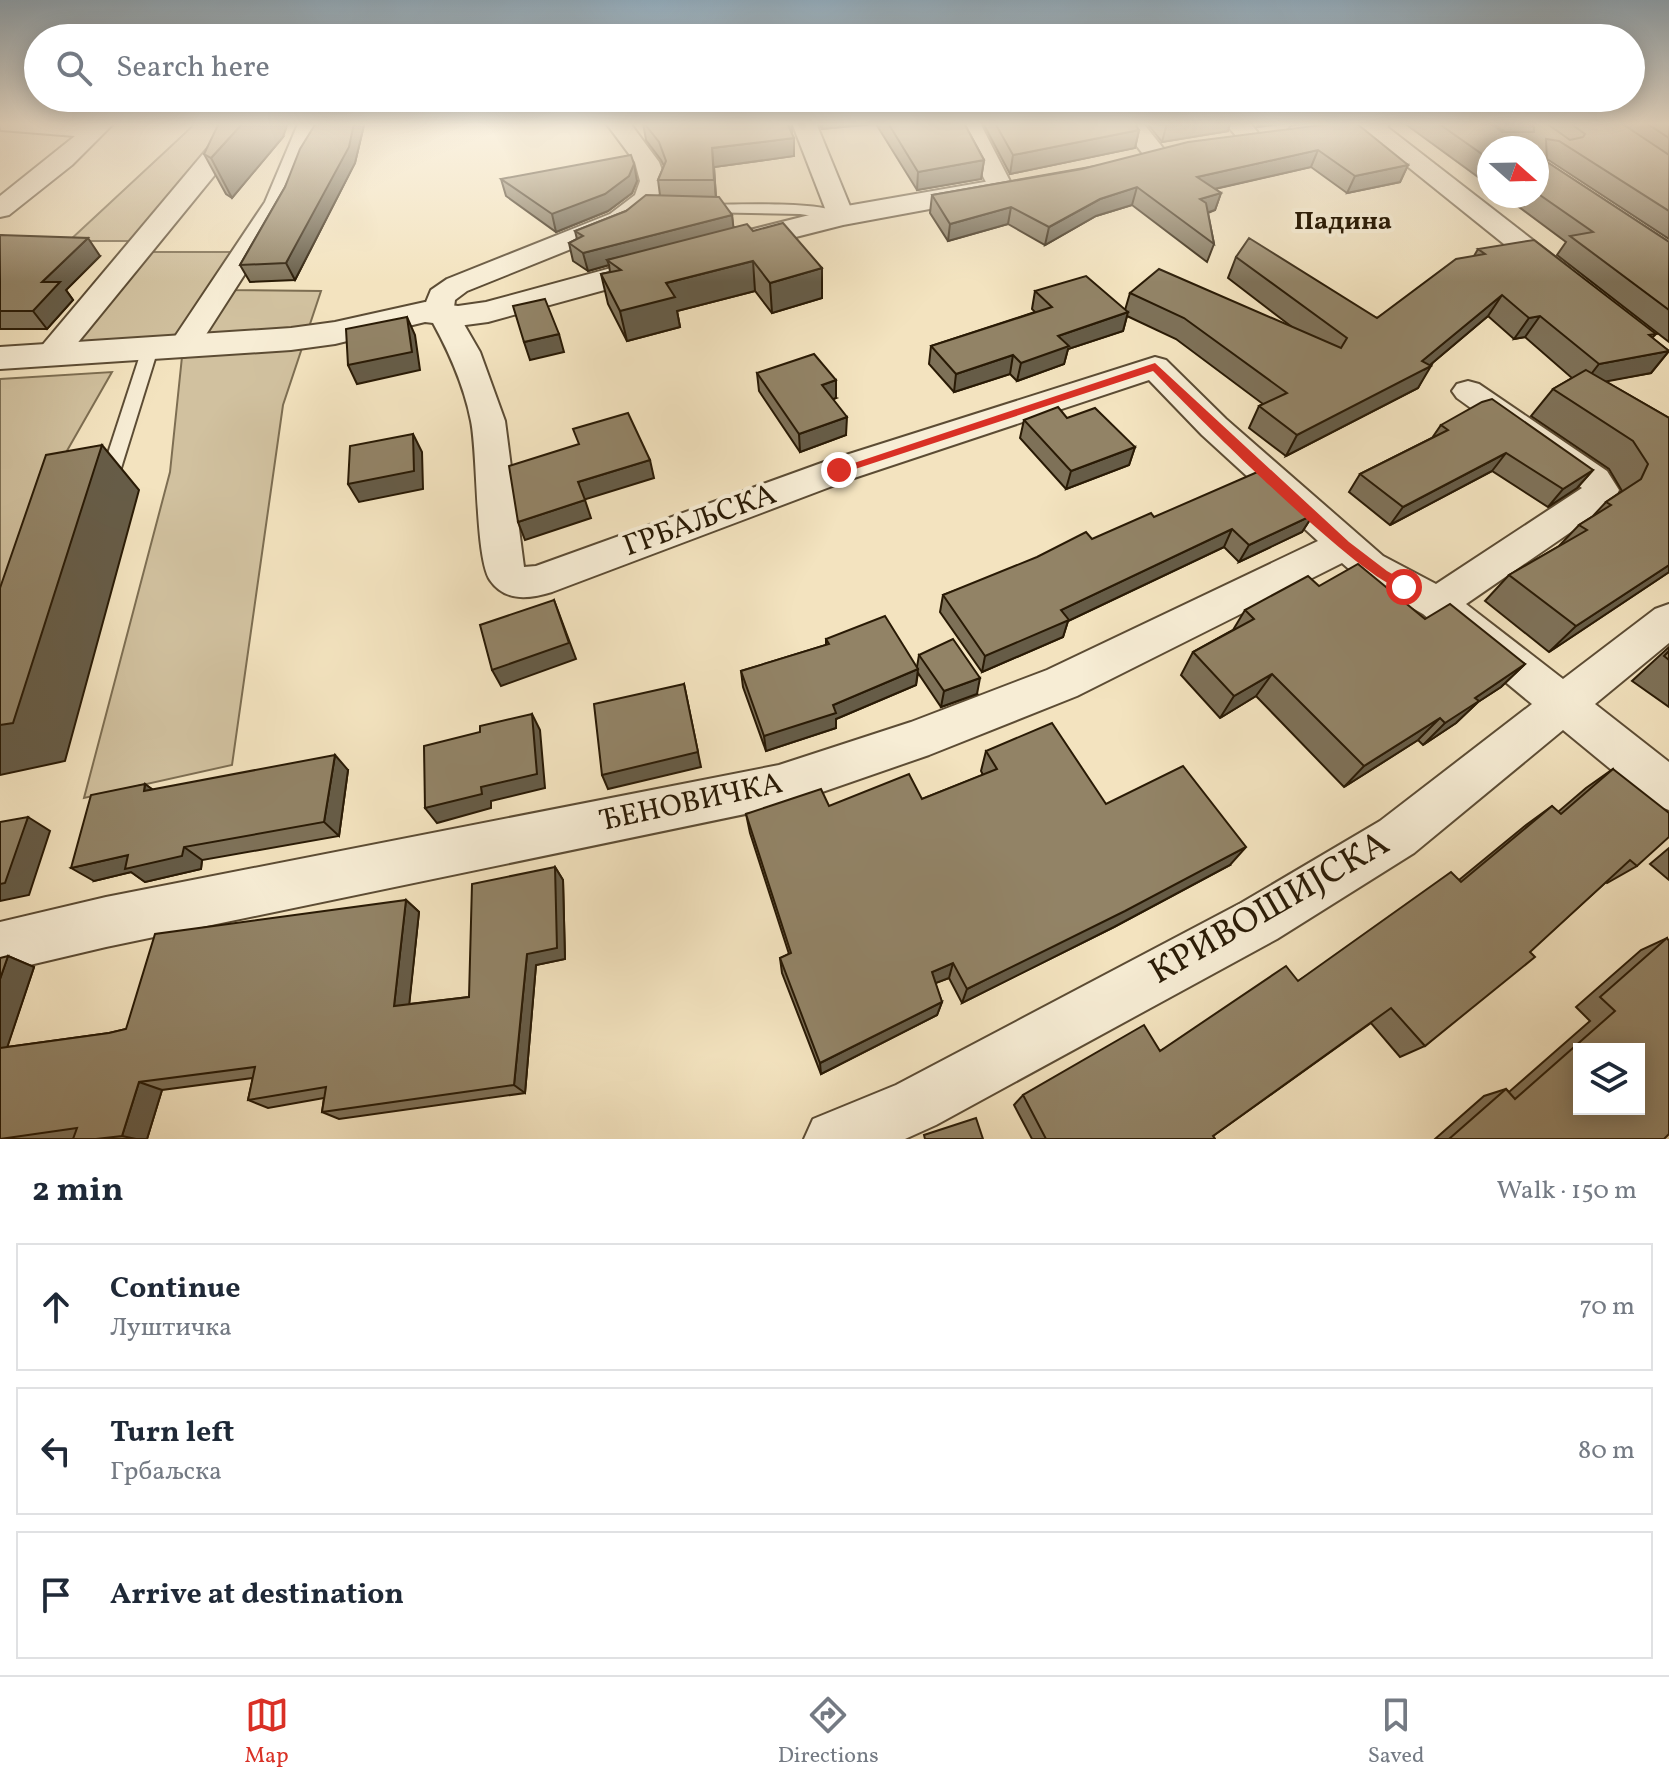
<!DOCTYPE html>
<meta charset="utf-8">
<style>
body{margin:0;font-family:Vollkorn,serif;background:#f6f6f7;color:#1f2937}
.controls{position:absolute;right:24px;bottom:24px;display:grid;overflow:hidden;border-radius:0px;box-shadow:0 4px 20px #0003}
.controls button{width:72px;height:72px;display:grid;place-items:center;padding:0;border:0;border-bottom:2px solid #e0e1e3;background:#fff;color:#1f2937;font:40px sans-serif}
.compass{position:absolute;left:1477px;top:136px;width:72px;height:72px;border-radius:50%;background:#fff;box-shadow:0 4px 20px #0003;rotate:110deg}
.stop{position:absolute;width:24px;height:24px;margin:-18px;border:6px solid #d93025;border-radius:50%;background:#fff}
.stop.end{background:#d93025;border-color:#fff;box-shadow:0 2px 8px #0008}
.list{margin:0;padding:0;list-style:none}
h2{display:flex;justify-content:space-between;align-items:center;height:104px;margin:0;padding:0 32px;font-size:34px}
h2 small{font-size:26px;font-weight:400;color:#747a83}
.list li{display:grid;grid-template-columns:52px 1fr auto;gap:24px;align-items:center;box-sizing:border-box;height:128px;margin:0 16px 16px;padding:0 16px;border:2px solid #e0e1e3;border-radius:0px}
.list b{display:block;font-size:30px;white-space:nowrap}
.list p{margin:0;font-size:26px;white-space:nowrap;color:#747a83}
.list em{font-size:26px;font-style:normal;color:#747a83}
.icon{flex:none;width:44px;height:44px;fill:none;stroke:currentColor;stroke-width:2;stroke-linecap:round;stroke-linejoin:round}
.map{position:relative;flex:none;width:1669px;height:1139px;overflow:hidden}
.search{position:absolute;background:#fff;box-shadow:0 4px 20px #0003;left:24px;right:24px;top:24px;height:88px;display:flex;align-items:center;gap:20px;box-sizing:border-box;padding:0 28px;border-radius:44px;color:#747a83;font-size:30px}
.sheet{height:536px;background:#fff}
nav{display:flex;justify-content:space-around;align-items:center;box-sizing:border-box;height:112px;border-top:2px solid #e0e1e3;background:#fff;font-size:22px;color:#747a83}
nav a{display:grid;justify-items:center;gap:4px}
nav .on{color:#d93025}
.map>svg:first-child{display:block}
</style>
<div class="map">
<svg width="1669" height="1139" viewBox="0 0 1669 1139">
<rect width="100%" height="100%" fill="#f3e3bf"/>
<filter id="stains"><feTurbulence type="fractalNoise" baseFrequency=".0025" numOctaves="4"/><feColorMatrix values="0 0 0 0 .2 0 0 0 0 .09 0 0 0 0 .02 0 0 0 .5 -.17"/></filter>
<radialGradient id="worn" r=".72"><stop offset=".6" stop-color="#630" stop-opacity="0"/><stop offset="1" stop-color="#630" stop-opacity=".3"/></radialGradient>
<g fill="#d1c19f" stroke="#7d6e52" stroke-width="2">
<path d="M196,123H233L131,241H69Z"/>
<path d="M136,252H243L218,290L321,291L283,405L232,765L84,798L170,472L183,347L52,355Z"/>
<path d="M112,372L28,519L0,601V379Z"/>
</g>
<g fill="none" stroke-linecap="round" stroke-linejoin="round">
<g stroke="#5c4c34" stroke-width="4">
<g id="service">
<path d="M703,205C733,205 827,200 848,216L841,220L800,214L698,212L696,209Z"/>
<path d="M150,344L158,349L117,481L108,488L101,486L99,481L142,349Z"/>
</g>
</g>
<g stroke="#5c4c34" stroke-width="4">
<g id="minor">
<path d="M0,123H114L72,165L9,215L0,217V196L75,136L1,130Z"/>
<path d="M229,123H253L222,166L62,362L51,365L40,362L36,355L40,348Z"/>
<path d="M321,123L291,202L198,347L194,354L183,357L172,354L168,347L265,202L298,124Z"/>
<path d="M606,123H630L659,162L666,181L655,204L628,226L467,291L455,300L454,307L480,352L505,421L524,567L536,566L827,461L1155,357L1166,360L1226,419L1383,556L1436,584L1582,488L1457,398L1452,391L1457,384L1468,381L1479,384L1607,471L1619,490L1613,503L1466,604L1563,679L1655,609L1669,604V643L1595,704L1669,762V810L1653,804L1563,730L1414,853L1277,939L936,1125L905,1139H804L813,1119L896,1085L1241,903L1380,821L1532,704L1423,614L1357,576L1342,563L1077,696L929,755L779,807L106,947L0,972V922L106,897L779,765L911,722L1047,670L1318,541L1202,435L1149,380L851,479L552,592C529,599 505,602 490,580C475,558 478,455 471,421C463,380 445,343 424,307L431,290L447,279L610,214L635,195L640,181L635,162Z"/>
<path d="M792,123H816L854,216L850,222H832L828,216Z"/>
<path d="M956,123H980L1014,189L1010,194H992Z"/>
<path d="M1119,123H1143L1167,153L1164,158H1146Z"/>
<path d="M1225,123H1250L1263,139L1259,144H1243Z"/>
<path d="M1358,123H1382L1570,269L1574,275L1570,281L1560,283L1550,281L1361,129Z"/>
</g>
</g>
<g stroke="#5c4c34" stroke-width="4">
<g id="tertiary">
<path d="M1315,123H1390L1386,129L1377,131L1301,141L1291,139L1287,133L1291,127Z"/>
<path d="M990,181L1000,184L1005,190L1000,196L843,225L729,254L718,252L713,245L718,238L841,207Z"/>
<path d="M659,255L670,258L675,265L670,272L488,322L458,326L425,322L335,344L291,350L0,369V347L291,328L335,322L425,302L458,306L486,302Z"/>
</g>
</g>
<use href="#service" fill="#f7edd5" fill-rule="evenodd"/>
<use href="#minor" fill="#f7edd5" fill-rule="evenodd"/>
<use href="#tertiary" fill="#f7edd5" fill-rule="evenodd"/>
</g>
<g fill="#7e7158" stroke="#291a05" stroke-width="2">
<path d="M316,123H363L364,125L355,163L295,280L250,282L240,265L285,187Z"/>
<path d="M643,123H792V132L791,133L794,156L714,167L716,197L732,215L733,227L753,231L822,268V298L772,313L755,291L677,311L680,327L627,341L608,304L601,274L610,272L609,265L588,271L573,261L569,243L577,239L575,231L626,211L660,195L658,180L664,166L661,160L646,140Z"/>
<path d="M819,123H964L984,160L981,179L917,190L876,124L822,129Z"/>
<path d="M983,123H1134L1139,130L1135,148L1010,174Z"/>
<path d="M1147,123H1230L1228,131L1162,142Z"/>
<path d="M1338,123L1408,165L1400,182L1347,193L1311,167L1215,189L1221,193L1215,210L1208,213L1214,244L1207,262L1132,205L1096,216L1045,245L1008,224L948,241L930,213L932,195Z"/>
<path d="M1404,123H1490L1502,132H1505L1493,123H1669V239L1547,159V162L1669,242V342L1557,255L1566,242L1504,196H1537V148H1489V185Z"/>
<path d="M283,137L232,198L226,194L204,154Z"/>
<path d="M501,179L637,181L632,193L608,211L556,232L506,196Z"/>
<path d="M0,235L100,256L66,290L73,300L47,329H0Z"/>
<path d="M1478,249L1656,334L1652,338L1669,351L1651,373L1605,381L1669,418V572L1549,652L1485,601L1509,575L1559,546L1579,525L1593,516L1606,502L1622,491L1609,469L1531,416L1553,389L1572,378L1525,337L1514,339L1488,316L1430,365L1418,388L1286,456L1249,428L1259,406L1263,404L1176,339L1127,316L1123,331L1068,349L1064,364L1017,381L1010,374L954,392L929,364L931,346L1035,312L1032,309L1035,291L1125,310L1130,293L1292,327L1228,278L1236,257L1377,318L1474,256Z"/>
<path d="M757,373L836,398L833,399L846,435L800,452L759,391Z"/>
<path d="M1067,418L1135,447L1129,465L1066,489L1020,438L1024,420Z"/>
<path d="M1441,425L1593,470L1577,488L1548,507L1492,471L1390,525L1349,492L1360,474L1432,438Z"/>
<path d="M1313,515L1302,532L1239,562L1224,547L1068,621L1063,637L982,672L940,612L943,595L1154,517Z"/>
<path d="M1319,586L1425,619L1525,664L1501,687L1478,702L1456,723L1423,745L1418,740L1344,787L1256,696L1220,718L1181,675L1193,652L1233,630L1245,610Z"/>
<path d="M826,639L917,667L919,655L977,694L941,707L918,673L916,685L836,719V728L766,751L743,687L741,671L826,645Z"/>
<path d="M1669,647V707L1632,681Z"/>
<path d="M986,751L1106,804L1230,865L1114,927L962,1003L949,978L935,983L942,1002L937,1015L821,1074L782,973L780,958L789,954L750,833L746,814L829,806L922,799L983,775L981,771Z"/>
<path d="M1613,769L1637,866L1607,883L1606,882L1425,1046L1400,1057L1371,1023L1213,1136L1215,1139H1032L1014,1105L1023,1095L1160,1051L1298,981L1459,880L1526,825L1552,806L1558,812L1586,788Z"/>
<path d="M348,770L339,836L202,860L201,869L145,882L131,872L94,881L145,784L153,790Z"/>
<path d="M1669,848V880L1650,864Z"/>
<path d="M555,867L563,880L565,959L536,965L525,1093L339,1119L322,1112L324,1098L268,1108L248,1100L253,1078L162,1090L147,1139H0L8,956L34,967L7,1047L109,1033L126,1029L406,900L419,912L409,1004L469,997Z"/>
<path d="M1667,938L1664,1139H1435L1484,1096L1506,1089L1509,1092L1590,1021L1576,1007L1641,950Z"/>
</g>
<g fill="#665c47" stroke="#291a05" stroke-width="2">
<path d="M243,123H288L283,137L232,198L211,158Z"/>
<path d="M354,123H363L364,125L355,163L295,280L286,263Z"/>
<path d="M783,123H792V132L784,133Z"/>
<path d="M822,123H876L822,129Z"/>
<path d="M1167,123H1230L1228,131L1162,142Z"/>
<path d="M1259,123H1289L1257,127Z"/>
<path d="M1139,130L1135,148L1010,174L1013,155Z"/>
<path d="M794,138V156L714,167L716,199L712,148Z"/>
<path d="M1318,150L1311,167L1192,194L1197,177Z"/>
<path d="M984,160L981,179L917,190L918,172Z"/>
<path d="M634,164L637,181L632,193L608,211L556,232L552,214Z"/>
<path d="M1408,165L1400,182L1347,193L1355,176Z"/>
<path d="M1137,187L1132,205L1096,216L1045,245L1049,227L1100,199Z"/>
<path d="M1221,193L1215,210L1194,217L1200,199Z"/>
<path d="M1011,207L1008,224L948,241L950,224Z"/>
<path d="M732,215L734,232L607,260L609,265L588,271L583,253Z"/>
<path d="M88,238L100,256L66,290L73,300L47,329L33,311L42,282Z"/>
<path d="M753,261L755,291L677,311L680,327L627,341L620,311L666,283Z"/>
<path d="M822,268V298L772,313L770,283Z"/>
<path d="M1502,295L1488,316L1424,370L1431,366L1418,388L1286,456L1297,435L1422,361Z"/>
<path d="M1128,312L1123,331L1068,349L1064,364L1017,381L1021,363L1058,336Z"/>
<path d="M1540,316L1525,337L1514,339L1529,318Z"/>
<path d="M407,317L415,335L420,370L357,384L348,365Z"/>
<path d="M559,334L564,352L530,360L524,342Z"/>
<path d="M1669,351L1651,373L1582,386L1599,364Z"/>
<path d="M1013,355L1010,374L954,392L956,374Z"/>
<path d="M836,380V398L823,403L822,385Z"/>
<path d="M847,417L846,435L800,452L799,434Z"/>
<path d="M413,434L422,452L423,489L359,502L348,484Z"/>
<path d="M102,445L139,490L65,761L0,775V725Z"/>
<path d="M1135,447L1129,465L1066,489L1071,471Z"/>
<path d="M1506,453L1492,471L1390,525L1403,507Z"/>
<path d="M650,460L654,478L583,500L578,482Z"/>
<path d="M1593,470L1577,488L1548,507L1563,489Z"/>
<path d="M585,500L591,518L525,540L518,522Z"/>
<path d="M1313,515L1302,532L1239,562L1249,545Z"/>
<path d="M1232,529L1224,547L1068,621L1063,637L982,672L985,656L1061,610Z"/>
<path d="M1669,565V572L1549,652L1576,626Z"/>
<path d="M554,600L576,659L501,686L492,670Z"/>
<path d="M1525,664L1501,687L1478,702L1456,723L1423,745L1445,723L1475,698Z"/>
<path d="M918,669L916,685L836,719V728L766,751L764,736L833,705Z"/>
<path d="M1272,674L1256,696L1220,718L1234,696Z"/>
<path d="M980,678L977,694L941,707L944,691Z"/>
<path d="M684,684L701,767L608,789L602,775Z"/>
<path d="M532,714L540,730L545,788L491,801V808L437,823L425,808L481,787Z"/>
<path d="M1440,718L1418,740L1344,787L1364,766Z"/>
<path d="M335,755L348,770L339,836L324,822Z"/>
<path d="M145,784L164,798L144,791Z"/>
<path d="M28,817L50,831L29,895L0,901V884Z"/>
<path d="M184,847L202,860L201,869L145,882L131,872L94,881L71,868L128,855Z"/>
<path d="M1246,847L1230,865L1114,927L962,1003L967,989Z"/>
<path d="M555,867L563,880L565,959L536,965L525,1093L514,1085L527,954Z"/>
<path d="M406,900L419,912L408,1016L394,1006Z"/>
<path d="M8,956L34,967L3,1060L0,1059V979Z"/>
<path d="M953,963L949,978L928,986L932,972Z"/>
<path d="M942,1002L937,1015L821,1074L820,1063Z"/>
<path d="M139,1082L162,1090L147,1139H136L122,1136Z"/>
</g>
<g fill="#928366" stroke="#291a05" stroke-width="2" fill-rule="evenodd">
<path d="M219,123H243L211,158L204,154Z"/>
<path d="M316,123H354L349,147L286,263L240,265L285,187L300,149Z"/>
<path d="M644,123H787L794,138L712,148L714,180H658L666,161L659,142Z"/>
<path d="M888,123H964L984,160L918,172Z"/>
<path d="M995,123H1134L1139,130L1013,155Z"/>
<path d="M1338,123H1356L1408,165L1355,176L1318,150L1197,177L1221,193L1200,199L1206,203L1214,244L1137,187L1100,199L1049,227L1011,207L950,224L932,195L1082,169L1188,142Z"/>
<path d="M1438,123H1490L1502,132H1534V127L1528,123H1546L1570,140L1583,137L1585,134L1570,123H1621L1669,155V211L1559,141L1546,139L1547,162L1669,242V310L1570,236L1593,232L1537,193V148H1489V159Z"/>
<path d="M1646,123H1669V138Z"/>
<path d="M631,155L634,164L629,176L605,194L552,214L501,179Z"/>
<path d="M646,195L719,197L732,215L583,253L569,243L583,236L575,231L626,211Z"/>
<path d="M783,223L822,268L770,283L753,261L666,283L675,297L620,311L601,274L621,270L607,260L747,224L753,231Z"/>
<path d="M0,235L88,238L42,282H60L33,311H0Z"/>
<path d="M1249,238L1377,318L1456,259L1485,254L1478,249L1534,240L1656,334L1649,335L1669,351L1599,364L1540,316L1529,318L1502,295L1422,361L1431,366L1297,435L1259,406L1287,393L1184,318L1130,293L1159,269L1341,348L1347,338L1236,257Z"/>
<path d="M1086,276L1128,312L1058,336L1069,346L1021,363L1013,355L956,374L931,346L1052,307L1035,291Z"/>
<path d="M545,299L559,334L524,342L513,306Z"/>
<path d="M407,317L412,352L348,365L346,329Z"/>
<path d="M814,354L836,380L822,385L847,417L799,434L757,373Z"/>
<path d="M1586,370L1669,418V565L1576,626L1509,575L1587,530L1579,525L1611,505L1606,502L1641,479L1648,464L1633,441L1553,389Z"/>
<path d="M1492,399L1593,470L1563,489L1506,453L1403,507L1360,474L1448,430L1441,425L1482,402Z"/>
<path d="M1058,407L1067,418L1095,408L1135,447L1071,471L1024,420Z"/>
<path d="M628,413L650,460L578,482L585,500L518,522L509,466L579,444L573,429Z"/>
<path d="M413,434L414,471L348,484L350,446Z"/>
<path d="M102,445L13,723L0,725V588L46,455Z"/>
<path d="M1262,470L1313,515L1249,545L1232,529L1061,610L1069,620L985,656L943,595L1037,557L1086,532L1092,539L1151,513L1154,517Z"/>
<path d="M1358,564L1425,619L1450,604L1525,664L1475,698L1479,701L1445,723L1440,718L1364,766L1272,674L1234,696L1193,652L1254,619L1245,610L1308,576L1319,586Z"/>
<path d="M554,600L569,643L492,670L480,625Z"/>
<path d="M885,616L918,669L833,705L836,713L764,736L741,671L829,644L826,639Z"/>
<path d="M953,639L980,678L944,691L919,655Z"/>
<path d="M1669,651V660L1664,656Z"/>
<path d="M684,684L698,752L602,775L594,704Z"/>
<path d="M532,714L537,774L481,787L482,794L425,808L424,746L480,732V726Z"/>
<path d="M1052,723L1106,804L1183,766L1246,847L1125,911L967,989L953,963L932,972L942,1002L820,1063L780,958L791,953L746,814L821,789L829,806L909,774L922,799L997,769L986,751Z"/>
<path d="M335,755L324,822L184,847L182,856L125,869L128,855L71,868L91,795L145,784L144,791Z"/>
<path d="M1613,769L1669,813V837L1637,866L1630,860L1530,952L1535,957L1425,1046L1391,1008L1213,1136L1215,1139H1046L1023,1095L1144,1025L1160,1051L1286,966L1298,981L1451,872L1461,882L1552,806L1561,814Z"/>
<path d="M28,817L5,883L0,884V822Z"/>
<path d="M555,867L557,948L527,954L514,1085L322,1112L326,1087L248,1100L255,1067L139,1082L122,1136L96,1139H73L77,1128L0,1139V1048L109,1033L126,1029L155,934L406,900L394,1006L469,997L472,884Z"/>
<path d="M1667,938L1669,941V1134L1664,1139H1449L1506,1089L1515,1099L1615,1011L1600,997ZM1579,1049H1639V1109H1579Z"/>
<path d="M8,956L0,979V958Z"/>
<path d="M976,1118L983,1139H925L924,1135Z"/>
</g>
<linearGradient id="sky" x2="0" y2="1"><stop stop-color="#91acbe"/><stop offset="0.44" stop-color="#faf2e2"/><stop offset="1" stop-color="#faf2e2" stop-opacity="0"/></linearGradient>
<rect width="1669" height="282" fill="url(#sky)"/>
<path fill="#d93025" d="M1155,363L1349,542L1387,571L1408,583V590C1376,597 1185,404 1153,371L843,473L833,470Z"/>
<g text-anchor="middle" dominant-baseline="central" stroke-width="8" stroke-linejoin="round" paint-order="stroke">
<g font-size="26" font-weight="bold" fill="#291a05" stroke="#f7edd5">
<text x="1343" y="222">Падина</text>
</g>
<g font-size="30" fill="#291a05" stroke="#f7edd5">
<text transform="translate(700 521) rotate(-20)">ГРБАЉСКА</text>
<text transform="translate(691 803) rotate(-12)">ЂЕНОВИЧКА</text>
</g>
<g font-size="36" fill="#291a05" stroke="#f7edd5">
<text transform="translate(1270 909) rotate(-30)">КРИВОШИЈСКА</text>
</g>
</g>
<rect width="100%" height="100%" filter="url(#stains)"/>
<rect width="100%" height="100%" fill="url(#worn)"/>
</svg>
<div class="controls">
<button><svg class="icon" aria-label="layers" viewBox="0 0 24 24"><path d="M12 4l9 5-9 5-9-5zM3 14l9 5 9-5"/></svg></button>
</div>
<svg class="compass" viewBox="-18 -18 36 36"><path d="M0-13l5 13h-10z" fill="#e53935"/><path d="M0 13l5-13h-10z" fill="#747a83"/></svg>
<div class="stop" style="left:1404px;top:587px"></div>
<div class="stop end" style="left:839px;top:470px"></div>
<div class="search"><svg class="icon" aria-label="search" viewBox="0 0 24 24"><circle cx="10" cy="10" r="6"/><path d="M15 15l6 6"/></svg>Search here</div>
</div>
<section class="sheet">
<h2>2 min<small>Walk · 150 m</small></h2>
<ul class="list">
<li><svg class="icon" aria-label="ahead" viewBox="0 0 24 24"><path d="M12 20V5M6 11l6-6 6 6"/></svg><div><b>Continue</b><p>Луштичка</p></div><em>70 m</em></li>
<li><svg class="icon" aria-label="left" viewBox="0 0 24 24"><path d="M17 20v-9H6M10 6l-5 5 5 5"/></svg><div><b>Turn left</b><p>Грбаљска</p></div><em>80 m</em></li>
<li><svg class="icon" aria-label="arrive" viewBox="0 0 24 24"><path d="M6 21V4h12l-3 4 3 4H6"/></svg><div><b>Arrive at destination</b></div></li>
</ul>
</section>
<nav>
<a class="on"><svg class="icon" aria-label="map" viewBox="0 0 24 24"><path d="M3 6l6-2 6 2 6-2v14l-6 2-6-2-6 2zM9 4v14M15 6v14"/></svg>Map</a>
<a><svg class="icon" aria-label="directions" viewBox="0 0 24 24"><path d="M12 3l9 9-9 9-9-9zM9 14v-3h6M13 9l2 2-2 2"/></svg>Directions</a>
<a><svg class="icon" aria-label="saved" viewBox="0 0 24 24"><path d="M7 4h10v16l-5-4-5 4z"/></svg>Saved</a>
</nav>
